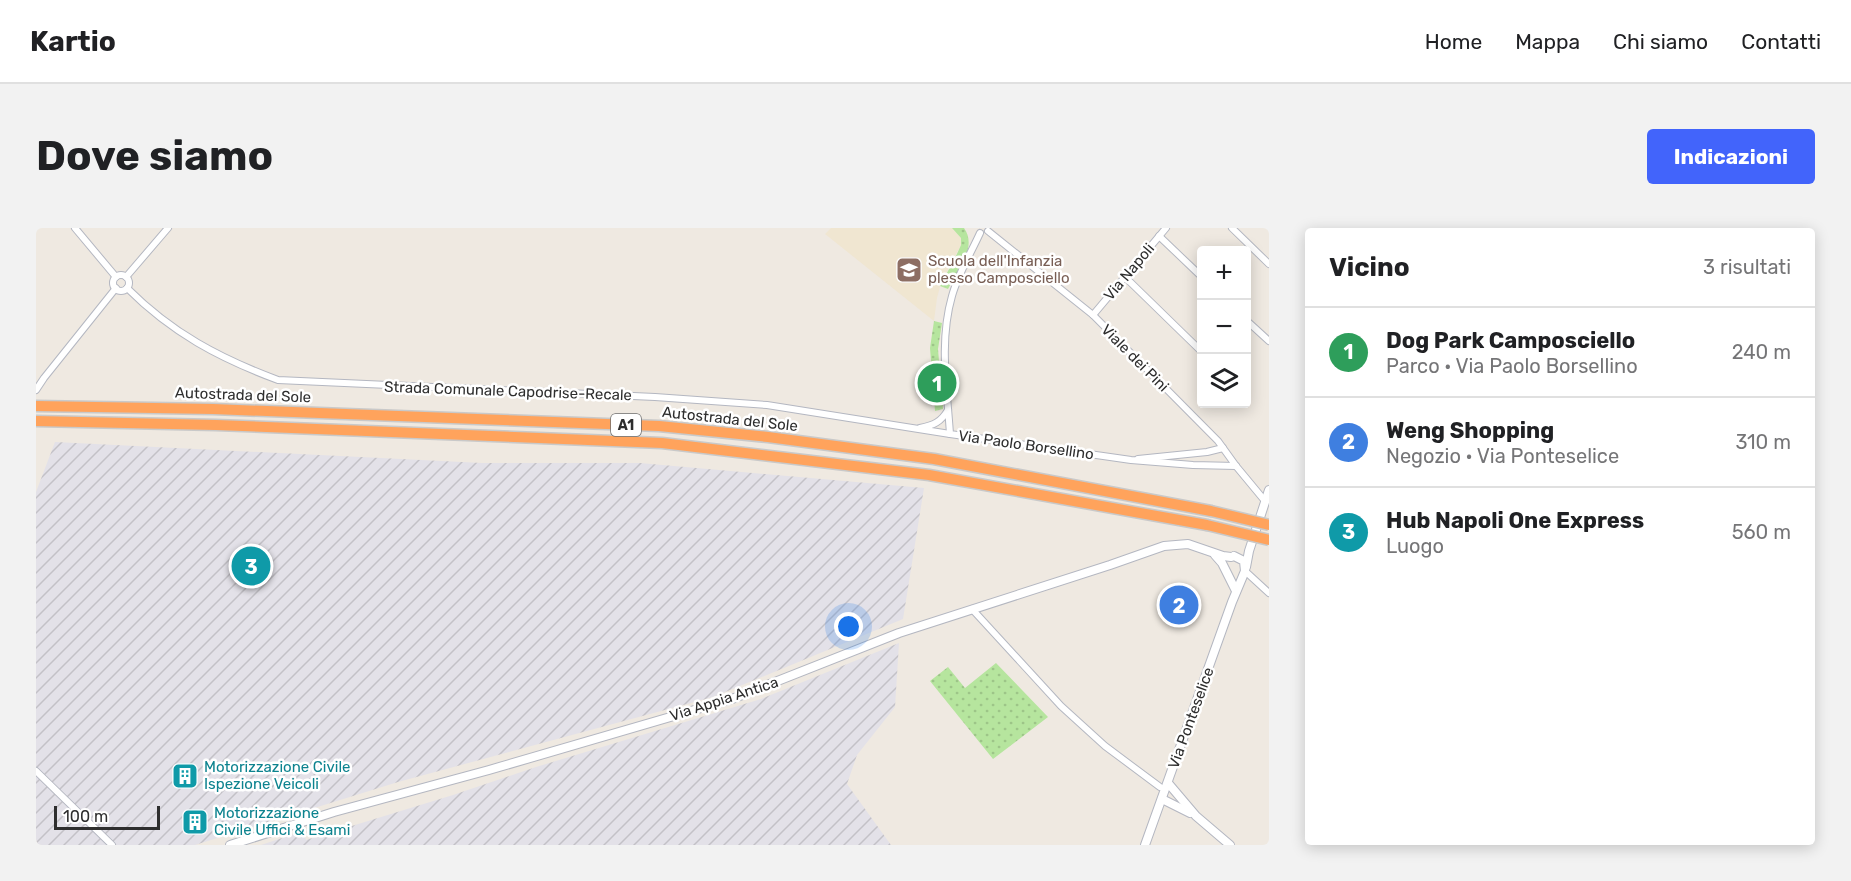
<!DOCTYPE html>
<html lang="it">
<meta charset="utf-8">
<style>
body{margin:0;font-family:Rubik,sans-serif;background:#f2f2f2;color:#202124}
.controls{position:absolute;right:18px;top:18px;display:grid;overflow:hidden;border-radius:6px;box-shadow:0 3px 15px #0003}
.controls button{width:54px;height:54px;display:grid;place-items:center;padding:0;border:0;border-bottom:2px solid #e0e0e0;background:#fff;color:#202124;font:30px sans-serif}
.scale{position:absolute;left:18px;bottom:15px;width:106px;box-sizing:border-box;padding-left:6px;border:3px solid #2e2e2e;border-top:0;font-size:16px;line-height:21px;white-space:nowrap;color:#2e2e2e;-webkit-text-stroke:4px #fff;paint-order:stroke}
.you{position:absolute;left:813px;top:399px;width:21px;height:21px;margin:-15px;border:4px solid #fff;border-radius:50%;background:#1a73e8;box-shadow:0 0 0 9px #1a73e833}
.badge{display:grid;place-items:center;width:39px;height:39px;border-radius:50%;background:#4264fb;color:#fff;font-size:20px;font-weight:700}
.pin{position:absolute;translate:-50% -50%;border:3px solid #fff;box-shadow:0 2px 6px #0006}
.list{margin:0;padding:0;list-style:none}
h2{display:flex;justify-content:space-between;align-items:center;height:78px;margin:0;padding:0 24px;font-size:26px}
h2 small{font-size:20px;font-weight:400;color:#757577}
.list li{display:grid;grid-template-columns:39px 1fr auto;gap:18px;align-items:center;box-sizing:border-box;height:90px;padding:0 24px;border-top:2px solid #e0e0e0}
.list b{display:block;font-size:22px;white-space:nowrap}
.list p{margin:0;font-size:20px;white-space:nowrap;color:#757577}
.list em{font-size:20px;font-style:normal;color:#757577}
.icon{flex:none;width:33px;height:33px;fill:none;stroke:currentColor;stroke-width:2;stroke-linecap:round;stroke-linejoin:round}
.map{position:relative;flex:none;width:1233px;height:617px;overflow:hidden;border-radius:6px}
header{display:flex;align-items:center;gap:36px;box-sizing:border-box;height:84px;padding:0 30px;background:#fff;border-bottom:2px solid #e0e0e0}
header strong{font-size:28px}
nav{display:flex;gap:33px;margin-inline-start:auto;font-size:21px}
.intro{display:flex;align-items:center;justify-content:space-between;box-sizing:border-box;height:144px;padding:0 36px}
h1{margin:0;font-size:42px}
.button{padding:15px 27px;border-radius:6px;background:#4264fb;color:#fff;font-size:21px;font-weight:700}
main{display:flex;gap:36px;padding:0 36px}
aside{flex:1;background:#fff;border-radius:6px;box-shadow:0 3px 15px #0003}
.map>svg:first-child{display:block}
</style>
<header>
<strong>Kartio</strong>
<nav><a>Home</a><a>Mappa</a><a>Chi siamo</a><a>Contatti</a></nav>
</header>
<div class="intro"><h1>Dove siamo</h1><a class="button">Indicazioni</a></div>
<main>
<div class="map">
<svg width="1233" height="617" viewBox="0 0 1233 617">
<defs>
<pattern id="industrial-furrows" width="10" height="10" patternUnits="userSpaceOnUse" patternTransform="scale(1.5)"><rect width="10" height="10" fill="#e3e1e8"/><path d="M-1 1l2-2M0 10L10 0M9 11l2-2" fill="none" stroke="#c3c1c7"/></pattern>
<pattern id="green-dots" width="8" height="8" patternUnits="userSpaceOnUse" patternTransform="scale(1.5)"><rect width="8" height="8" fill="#b6e59e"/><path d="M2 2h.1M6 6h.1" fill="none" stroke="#9dc588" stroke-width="1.8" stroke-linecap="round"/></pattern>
</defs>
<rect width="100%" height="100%" fill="#efe9e1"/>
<g fill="url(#industrial-furrows)">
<path d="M19,214L446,235H604L888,260L867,391L677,469L362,554L159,617H0V264Z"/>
<path d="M863,415L859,479L821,527L811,556L855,617H225L267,603L270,612L417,567L500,539L725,471Z"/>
</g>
<path fill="#f0e6d1" d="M795,0H916L925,10V17L905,55L901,70L898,93L789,6Z"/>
<g fill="url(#green-dots)">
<path d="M916,0H928C942,19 921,44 912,61L904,58L920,28L925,17V10Z"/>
<path d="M898,93L906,95L902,121L907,181L899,183L894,120Z"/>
<path d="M960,435L1012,489L957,531L894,453L912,439L929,460Z"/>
</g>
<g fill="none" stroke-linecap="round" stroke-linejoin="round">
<g stroke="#b4b7c1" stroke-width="8">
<g id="street">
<path d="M39,0L80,49"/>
<path d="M1196,0L1233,36"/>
<path d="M952,3L1057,87L1182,213L1200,238L1229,273"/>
<path d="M944,5C935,25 922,46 916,68C903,113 911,160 914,206L1095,232L1157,237L1200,238"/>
<path d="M1123,8L1166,49"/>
<circle cx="85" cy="55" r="8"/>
<path d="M90,49L132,0"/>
<path d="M1089,49L1166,124"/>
<path d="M91,60C136,105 183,130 242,152L619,169L731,177L914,206"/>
<path d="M1057,87L1130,0"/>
<path d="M1210,92L1233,113"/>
<path d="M0,162L8,150L80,60"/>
<path d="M884,200C898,197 905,194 912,182"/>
<path d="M1102,231L1171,224L1187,220"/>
<path d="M1209,343L1233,365"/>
<path d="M936,381L1025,478L1069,518L1124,559"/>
<path d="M0,543L76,617"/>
</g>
</g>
<g stroke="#b4b7c1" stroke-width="10">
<g id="secondary">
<path d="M1179,327L1186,335L1200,363"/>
<path d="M1210,339L1213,323L1233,262"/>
<path d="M1132,555L1160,588L1194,617"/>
<path d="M1126,571L1154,585"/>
<path d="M194,617L298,584L453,542L696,471L863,405L1074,337L1128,318L1152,316L1187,328L1195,329"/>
<path d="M1109,617L1196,374L1209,343L1208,333L1198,328"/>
</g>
</g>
<g stroke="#c9c9c9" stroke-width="13">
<g id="highway">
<path d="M0,178L177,181L623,198L732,209L898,231L1175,283"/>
<path d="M0,193L180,197L626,215L893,247L1171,297"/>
</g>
</g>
<use href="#street" stroke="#fff" stroke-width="6"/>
<use href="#secondary" stroke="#fff" stroke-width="8"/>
<use href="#highway" stroke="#ffa35c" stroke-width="10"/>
<g stroke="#c9c9c9" stroke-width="13" stroke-linecap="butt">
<g id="highway-bridge">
<path d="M1175,283L1233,297"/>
<path d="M1171,297L1233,312"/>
</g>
</g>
<use href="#highway-bridge" stroke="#ffa35c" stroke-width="10"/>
</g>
<defs>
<g id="school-square" transform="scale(1.35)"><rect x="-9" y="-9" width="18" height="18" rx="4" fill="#8d6e63" stroke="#fff"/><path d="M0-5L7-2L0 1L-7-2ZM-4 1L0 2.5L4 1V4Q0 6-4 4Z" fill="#fff"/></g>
<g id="building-square" transform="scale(1.35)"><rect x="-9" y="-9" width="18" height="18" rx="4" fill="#0f9aa8" stroke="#fff"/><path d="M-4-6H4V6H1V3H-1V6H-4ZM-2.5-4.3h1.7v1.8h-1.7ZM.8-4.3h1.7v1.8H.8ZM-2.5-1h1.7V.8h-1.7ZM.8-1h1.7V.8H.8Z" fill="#fff"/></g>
</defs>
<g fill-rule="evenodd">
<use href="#school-square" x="873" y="42"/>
<use href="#building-square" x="149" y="548"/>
<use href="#building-square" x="159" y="594"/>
</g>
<g text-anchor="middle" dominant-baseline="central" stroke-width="5" stroke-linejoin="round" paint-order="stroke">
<rect fill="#fff" stroke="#6d6d6d" stroke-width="1.5" x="575" y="186" width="30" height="22" rx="4.5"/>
<g font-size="14" font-weight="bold" fill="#2e2e2e">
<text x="590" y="197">A1</text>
</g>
<g font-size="15" fill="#785e54" stroke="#fff" text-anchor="start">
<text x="892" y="33">Scuola dell'Infanzia<tspan x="892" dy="17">plesso Camposciello</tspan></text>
</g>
<g font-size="15" fill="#2e2e2e" stroke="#fff">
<text transform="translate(1093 44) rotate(-50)">Via Napoli</text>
<text transform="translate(1099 130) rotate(45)">Viale dei Pini</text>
<text transform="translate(472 163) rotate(2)">Strada Comunale Capodrise-Recale</text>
<text transform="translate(207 167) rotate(2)">Autostrada del Sole</text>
<text transform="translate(694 191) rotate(6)">Autostrada del Sole</text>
<text transform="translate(990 217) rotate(8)">Via Paolo Borsellino</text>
<text transform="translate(688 471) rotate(-18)">Via Appia Antica</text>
<text transform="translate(1155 490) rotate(-70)">Via Ponteselice</text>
</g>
<g font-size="15" fill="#0d838f" stroke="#fff" text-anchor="start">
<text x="168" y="539">Motorizzazione Civile<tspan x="168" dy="17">Ispezione Veicoli</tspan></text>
<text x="178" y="585">Motorizzazione<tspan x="178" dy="17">Civile Uffici &amp; Esami</tspan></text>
</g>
</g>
</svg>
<div class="controls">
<button>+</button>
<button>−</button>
<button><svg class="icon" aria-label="layers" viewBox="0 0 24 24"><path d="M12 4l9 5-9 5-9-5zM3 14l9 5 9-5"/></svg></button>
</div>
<div class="scale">100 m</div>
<div class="you"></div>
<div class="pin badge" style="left:901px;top:155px;background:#2e9e5b">1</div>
<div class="pin badge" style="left:1143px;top:377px;background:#3f7fe0">2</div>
<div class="pin badge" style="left:215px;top:338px;background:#0f9aa8">3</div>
</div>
<aside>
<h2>Vicino<small>3 risultati</small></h2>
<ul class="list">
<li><span class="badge" style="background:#2e9e5b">1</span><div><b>Dog Park Camposciello</b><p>Parco · Via Paolo Borsellino</p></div><em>240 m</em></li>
<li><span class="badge" style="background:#3f7fe0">2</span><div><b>Weng Shopping</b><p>Negozio · Via Ponteselice</p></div><em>310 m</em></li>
<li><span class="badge" style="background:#0f9aa8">3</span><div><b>Hub Napoli One Express</b><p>Luogo</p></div><em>560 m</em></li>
</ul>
</aside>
</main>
